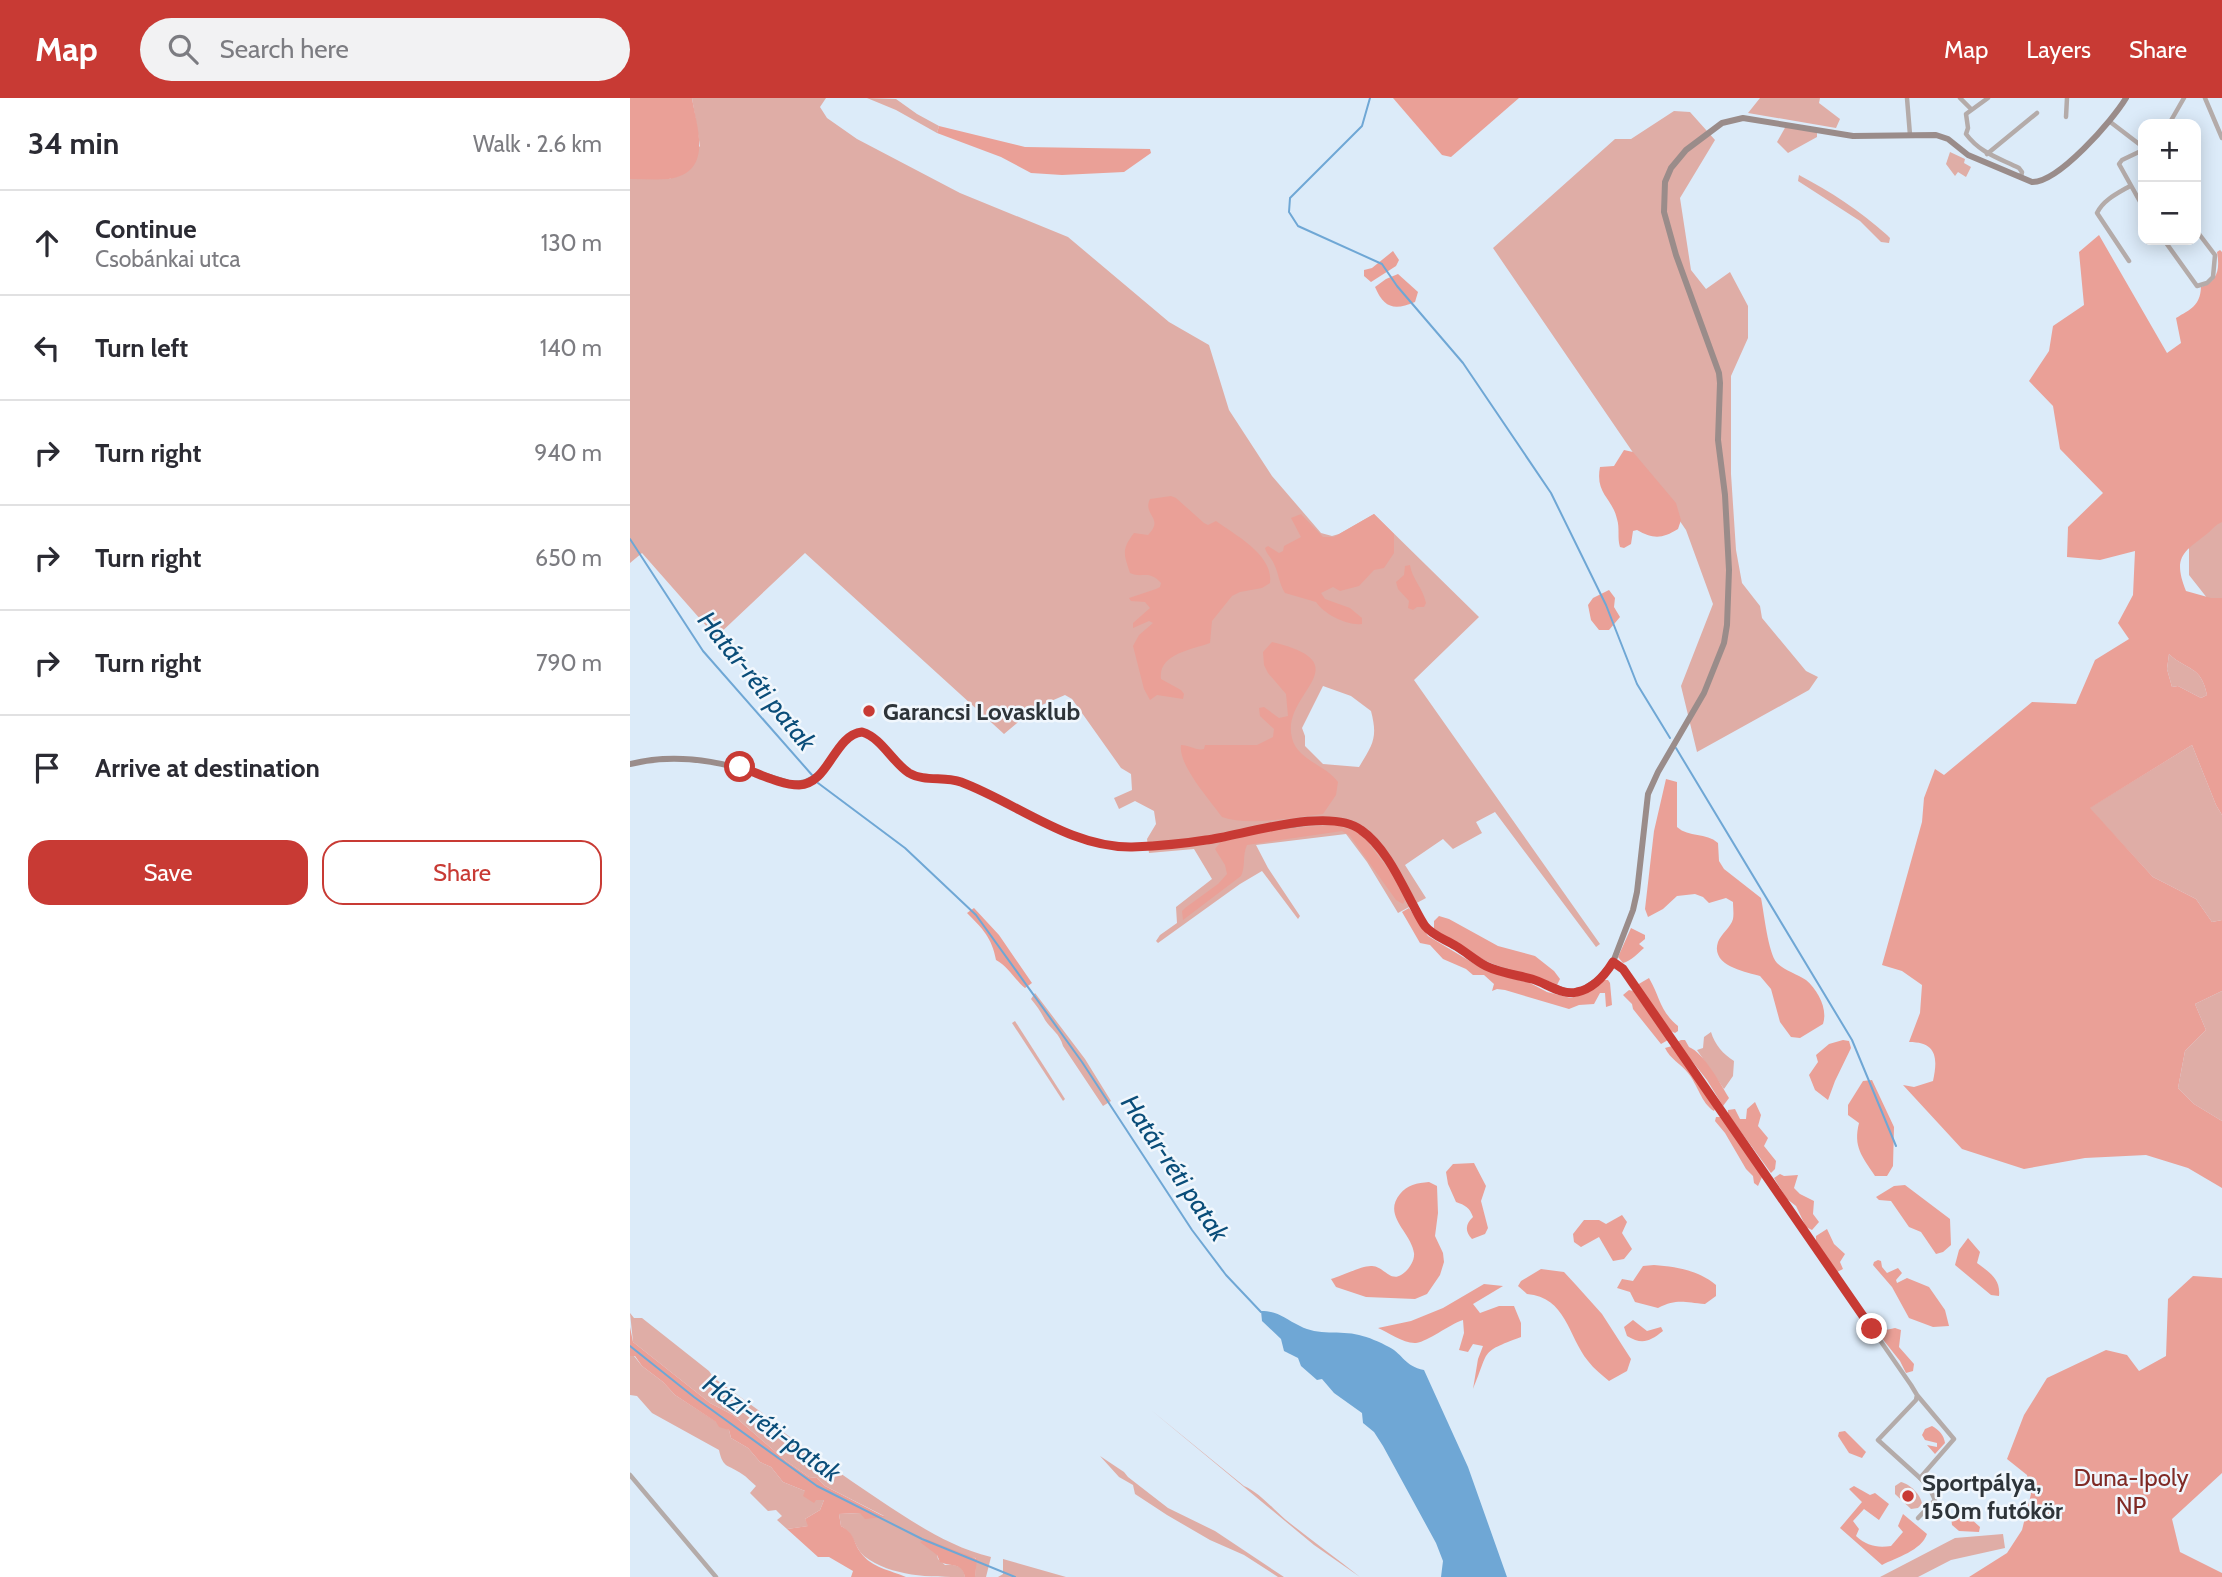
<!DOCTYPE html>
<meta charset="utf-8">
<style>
body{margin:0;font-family:Cabin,sans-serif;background:#f2f2f3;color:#2b2b33}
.controls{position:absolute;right:21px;top:21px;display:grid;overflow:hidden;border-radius:14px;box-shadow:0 4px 18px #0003}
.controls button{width:63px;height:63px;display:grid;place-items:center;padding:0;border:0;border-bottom:2px solid #e1e1e2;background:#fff;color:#2b2b33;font:35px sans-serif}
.stop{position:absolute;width:21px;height:21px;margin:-16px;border:5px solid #c83a34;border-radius:50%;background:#fff}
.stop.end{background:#c83a34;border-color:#fff;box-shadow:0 2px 7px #0008}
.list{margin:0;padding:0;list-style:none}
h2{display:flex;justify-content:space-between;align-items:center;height:91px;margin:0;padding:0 28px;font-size:30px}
h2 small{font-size:23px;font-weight:400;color:#7c7c81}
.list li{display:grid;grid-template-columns:46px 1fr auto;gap:21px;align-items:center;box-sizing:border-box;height:105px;padding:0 28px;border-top:2px solid #e1e1e2}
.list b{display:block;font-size:26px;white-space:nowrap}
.list p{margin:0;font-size:23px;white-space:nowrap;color:#7c7c81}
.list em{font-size:23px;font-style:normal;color:#7c7c81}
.actions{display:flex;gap:14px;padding:21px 28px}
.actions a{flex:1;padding:16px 0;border:2px solid #c83a34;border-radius:21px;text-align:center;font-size:24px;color:#c83a34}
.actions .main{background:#c83a34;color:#fff}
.icon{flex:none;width:38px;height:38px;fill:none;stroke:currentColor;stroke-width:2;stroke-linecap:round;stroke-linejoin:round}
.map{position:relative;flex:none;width:1592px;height:1479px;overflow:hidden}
header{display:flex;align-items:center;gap:42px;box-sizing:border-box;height:98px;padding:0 35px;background:#c83a34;color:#fff}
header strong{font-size:33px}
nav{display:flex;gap:38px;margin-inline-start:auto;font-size:24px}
.search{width:490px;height:63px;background:#f2f2f3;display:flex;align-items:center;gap:18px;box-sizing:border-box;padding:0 24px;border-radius:38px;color:#7c7c81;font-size:26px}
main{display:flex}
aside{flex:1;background:#fff}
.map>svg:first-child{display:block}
</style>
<header>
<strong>Map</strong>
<div class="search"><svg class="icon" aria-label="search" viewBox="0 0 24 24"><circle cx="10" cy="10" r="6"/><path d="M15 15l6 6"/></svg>Search here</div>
<nav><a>Map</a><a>Layers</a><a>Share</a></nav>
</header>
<main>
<aside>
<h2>34 min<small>Walk · 2.6 km</small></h2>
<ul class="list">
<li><svg class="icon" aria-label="ahead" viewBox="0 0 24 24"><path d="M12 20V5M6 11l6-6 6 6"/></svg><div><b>Continue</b><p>Csobánkai utca</p></div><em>130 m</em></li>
<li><svg class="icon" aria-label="left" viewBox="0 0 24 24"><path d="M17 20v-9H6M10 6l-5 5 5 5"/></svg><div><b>Turn left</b></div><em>140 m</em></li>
<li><svg class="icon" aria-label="right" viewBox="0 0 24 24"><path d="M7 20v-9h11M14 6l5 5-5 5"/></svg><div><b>Turn right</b></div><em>940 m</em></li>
<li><svg class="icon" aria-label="right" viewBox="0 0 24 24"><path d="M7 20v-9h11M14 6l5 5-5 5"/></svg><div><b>Turn right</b></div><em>650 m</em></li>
<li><svg class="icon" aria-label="right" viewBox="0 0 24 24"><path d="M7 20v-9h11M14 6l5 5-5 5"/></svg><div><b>Turn right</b></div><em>790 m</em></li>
<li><svg class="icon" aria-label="arrive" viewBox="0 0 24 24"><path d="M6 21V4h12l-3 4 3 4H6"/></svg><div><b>Arrive at destination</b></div></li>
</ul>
<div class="actions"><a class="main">Save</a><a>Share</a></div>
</aside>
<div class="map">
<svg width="1592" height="1479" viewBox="0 0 1592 1479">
<rect width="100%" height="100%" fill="#dcebf9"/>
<g fill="#dfada6" fill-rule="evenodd">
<path d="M62,0H196L190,9L197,20L227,41L330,95L438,139L539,224L579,247L599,312L642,378L691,435L702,438L709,436L744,416L849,519L784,582L970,846L966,849L865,714L846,724L852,735L823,751L813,741L775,767L796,800L768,815L737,764L716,736L626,747L638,770L670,818L668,821L632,773L610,786L528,845L526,843L530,837L547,825L546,809L582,781L564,751L519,755L517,741L526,726L524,713L505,703L489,711L484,700L502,692L501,676L491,670L442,601L435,597L405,610L374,636L175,455L86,539L12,455L0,465V81H40L70,48ZM693,588L721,598L741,613C748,640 743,646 729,669L693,666L675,648V638L672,630Z"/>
<path d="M237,0L266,1L287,16L309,28L307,35L266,12Z"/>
<path d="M1130,0H1190L1189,5L1210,21L1206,30L1118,15Z"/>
<path d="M1044,13L1060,14L1085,42L1050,100L1061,172L1076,191L1100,174L1118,208V240L1101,278V376L1106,452L1112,485L1130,508L1132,520L1176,573L1188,579L1179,592L1067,654L1051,588L1083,506L1056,432L863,150L985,41H1001Z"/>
<path d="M1156,28L1187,34V39L1158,55L1147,44Z"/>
<path d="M1320,54L1335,61L1334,65L1341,69L1336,79L1328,74L1325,78L1316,66Z"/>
<path d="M1169,77C1201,94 1229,112 1257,137L1260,140L1259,145L1251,144L1230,123L1168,83Z"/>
<path d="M1592,416V536L1585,510L1559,477V441Z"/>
<path d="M1539,556C1557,573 1571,567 1577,597L1571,600L1548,588L1542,589L1537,571Z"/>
<path d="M1562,647L1586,707L1592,717V822L1582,824L1566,801L1523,779L1459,710Z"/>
<path d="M1592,893V1023L1564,1006L1548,990L1555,953L1576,932L1565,906Z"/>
<path d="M405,895L455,961L481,1003L473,1008L433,948C430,936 421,931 415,922C411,914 407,908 401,901Z"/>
<path d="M385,923L435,1001L433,1003L382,925Z"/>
<path d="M1081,934C1085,947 1093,956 1104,963L1103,978L1094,991L1067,952L1073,950L1074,939Z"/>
<path d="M0,1215L4,1220H12L79,1273L84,1280L139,1320L141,1325C177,1352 213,1378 251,1403C286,1426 320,1449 361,1459L356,1479H345L346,1460L307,1457L308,1461L315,1467C325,1466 334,1468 335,1479C299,1479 262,1479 234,1458C223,1448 226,1437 211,1428L209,1416L230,1415L254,1418L195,1388L187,1380L179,1379L156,1363L103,1317L80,1305L3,1244Z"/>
<path d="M0,1258H4L12,1268L33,1284L45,1297L99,1332L101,1340L118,1350L130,1364L141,1369L153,1384L175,1393L186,1402H194L190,1412L175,1421L179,1428L157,1431L147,1422L152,1418L146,1412L138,1413L120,1395L126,1388C121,1384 117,1379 112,1376C98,1366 93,1371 89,1352L22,1315L7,1298L0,1297Z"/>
<path d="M521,1312L614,1388C630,1395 643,1411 656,1422C681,1442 706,1460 730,1479L684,1447Z"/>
<path d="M470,1358L494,1374L498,1379L538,1410L585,1433L654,1479H648L614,1457L580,1442L537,1417L505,1396L503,1387L489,1379Z"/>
<path d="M1271,1384C1280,1386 1291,1397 1292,1406L1288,1410L1281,1411L1265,1396V1388Z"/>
<path d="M1373,1436L1375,1450L1321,1462L1288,1479H1250L1325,1440Z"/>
<path d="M373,1461L436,1479H368L373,1476Z"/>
</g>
<g fill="#eaa097" fill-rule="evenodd">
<path d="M0,0H62C67,31 84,74 39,81C26,82 13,81 0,81Z"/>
<path d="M763,0H889L821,59L812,57Z"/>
<path d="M309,28L395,49L520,51L521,55L494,74L432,77L401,75L371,59L307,35Z"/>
<path d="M1469,137L1537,255L1551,245L1546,220C1561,211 1570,208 1571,189C1588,183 1590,171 1587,154L1590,152L1592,154V424C1585,427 1584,430 1578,435C1554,454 1542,458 1556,493L1581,500H1592V717L1586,707L1562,647L1460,710L1523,779L1566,801L1582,824L1592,822V893L1565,906L1576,932L1555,953L1548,990L1564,1006L1592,1023V1090L1558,1070L1516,1057L1455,1060L1394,1071L1332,1051L1273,987L1284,989L1303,983C1308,960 1307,944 1279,944L1290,915L1292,887L1272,873L1252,867L1292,724L1294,700L1305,671L1314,677L1402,604L1446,606L1465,562L1499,541L1488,525L1503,497L1505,453L1470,462L1437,459L1438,429L1473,395L1430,351L1423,308L1399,283L1419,253L1423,228L1454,207L1449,154ZM1539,556C1557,573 1571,567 1577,597L1571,600L1548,588L1542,589L1537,571Z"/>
<path d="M763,153L769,162L766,168L741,184L734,178V172L742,170Z"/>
<path d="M768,176L788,194L785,204C764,213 754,210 745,189L756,181Z"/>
<path d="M994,352L1003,354L1046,405L1051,422L1048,431C1032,441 1023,441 1007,432L1003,433L1001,446L994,450L990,449C987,440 990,430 987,421C982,399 965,396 970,369L984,368Z"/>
<path d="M541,398L546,400L574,425L578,427L586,423C605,437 644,457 640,485L632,490L610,494L602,498L582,523L580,545C561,552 528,556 531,581L551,592L554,596L553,601L527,597L520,602L514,591L503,548L509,537L523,525L519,523L503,530V525L520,510L515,504L501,503L499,500L526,491L530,489L531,485C519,471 512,481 500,475C494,456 491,452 504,435L518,437C535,420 512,417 520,401Z"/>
<path d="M671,416L693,439H704L744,416L764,436V455L754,470L744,472L729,488L710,493L703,489L691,495L695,501L720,510L732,520V526C717,528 694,516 686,504L655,495C649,486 649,476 644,466C641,459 637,457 635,450L638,448L649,455L653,453L654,448L671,439L661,420Z"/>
<path d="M780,467C782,481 793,490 796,505L794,509H787L783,512L778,510L779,503L768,491L766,484L774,477L775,468Z"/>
<path d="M979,492L985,500L984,509L990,519L979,532H969L961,522L958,507L963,500Z"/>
<path d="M642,544C734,566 650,595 662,640C667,662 696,667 708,684L706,697L693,716C664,719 619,729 592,719C580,702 548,667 551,647C560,647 566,653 574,651L575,647H627L643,639L644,631L630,618L629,610L634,609L649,620L658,618L656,596L638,575L634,567L633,554Z"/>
<path d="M1036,681L1047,684V729C1059,740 1076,734 1088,745L1089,763L1094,771L1131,800C1134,814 1138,855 1147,865C1154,872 1167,876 1176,882C1188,892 1198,911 1193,926L1170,940L1161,939L1150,924L1141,891L1130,878C1116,874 1080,868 1088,844C1091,836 1101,829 1103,821C1104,816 1103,809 1103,804L1096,800L1079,805L1073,799L1065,796L1047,798L1033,811L1018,819L1015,811L1024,733Z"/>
<path d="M705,727L728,734L736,742L769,785L775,802L773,806L766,802L720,738L712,733L617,747C612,758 616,768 611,778L553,822L552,813L555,810L588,786L597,776L595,767L585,751L591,744L647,731Z"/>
<path d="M344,810L369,837L402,885L395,890C384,881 378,868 366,862C362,840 353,831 337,815Z"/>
<path d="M779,810L798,838L848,868L869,877L900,885L917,894L941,900L963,891L974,882H978L980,885L982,907L976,909L975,895H970L964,906L949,907L939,911L875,892L867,891L862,893L864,886L854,877H843L836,871L813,861L800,847L790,845L772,814Z"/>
<path d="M809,818L819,821L868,848L905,858L924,873L930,881L927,887C906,876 884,875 863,866C842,857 823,844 804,831V823Z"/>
<path d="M1001,830L1015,837V841L1009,846L1014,850C1008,855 1001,863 993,865L988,859Z"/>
<path d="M1019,880C1031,901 1029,912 1048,928V933L1045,935L1041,933L1007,887Z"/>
<path d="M999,892L1003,893L1038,942L1031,946L1003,911L1002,906L993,897Z"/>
<path d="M1051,942H1055L1059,949C1074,955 1090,985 1099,1000L1093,1008L1077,982L1047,944Z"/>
<path d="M1213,942L1219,943L1221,950L1205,983L1198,1002L1185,992L1179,977L1188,964L1186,957L1199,946Z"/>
<path d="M1042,948L1086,1009L1084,1013C1071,1005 1068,987 1058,975C1051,966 1040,961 1035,950Z"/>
<path d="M1242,982L1264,1029L1263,1068L1257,1078H1245C1232,1058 1223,1049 1229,1025L1218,1017V1007L1233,983Z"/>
<path d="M1125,1004L1131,1017L1128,1028L1138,1040L1134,1048L1146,1063L1145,1071L1141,1075L1098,1016V1012L1105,1011L1110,1021H1116L1117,1011Z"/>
<path d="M1086,1019H1091L1132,1079L1128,1088L1124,1085L1123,1078L1116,1071L1095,1035L1085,1023Z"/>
<path d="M844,1065L856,1088L851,1103L858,1130L855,1136L842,1141C835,1134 835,1126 843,1119C840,1110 835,1107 826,1104L818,1086L816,1074L823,1066Z"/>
<path d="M1150,1076L1154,1078L1168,1077L1164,1090L1170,1096L1184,1103L1183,1116L1189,1124L1182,1132L1176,1129L1166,1108L1157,1101L1144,1080Z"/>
<path d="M799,1084L807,1088L808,1115L805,1138L813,1155L814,1164L810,1177L797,1196L785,1201L736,1199L706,1189L701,1181C712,1178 733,1167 742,1168C753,1168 760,1184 771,1177C778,1173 785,1163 784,1155C781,1134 752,1118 770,1096C777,1087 787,1085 799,1084Z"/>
<path d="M1275,1087L1320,1121L1321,1147L1313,1154L1306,1156L1291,1134L1279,1129L1261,1103L1249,1102L1246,1099L1264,1088Z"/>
<path d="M992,1117L997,1124L992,1135L1002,1151L994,1161L983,1163L969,1139L951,1149L944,1144L943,1136L954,1122H969L976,1126Z"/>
<path d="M1197,1131L1204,1146L1215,1156L1210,1164L1213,1171L1207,1174L1186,1143V1138Z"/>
<path d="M1338,1140L1350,1154L1347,1165C1359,1174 1371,1181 1369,1198L1361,1197L1325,1167L1329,1152Z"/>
<path d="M1248,1162L1251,1163L1252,1169L1257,1175L1268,1170L1272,1175L1266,1182L1267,1185L1277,1180L1299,1189L1315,1212L1319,1228L1303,1229L1279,1220L1262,1189L1243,1167L1244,1164Z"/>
<path d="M1024,1167C1047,1169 1068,1172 1086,1187V1198L1075,1206C1055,1205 1048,1200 1028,1210L1005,1204L1000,1194L987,1190L992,1181L1003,1183L1013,1168Z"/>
<path d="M911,1171L934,1174L946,1187L972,1216L1001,1261L997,1273L979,1283C972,1277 964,1271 958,1263C938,1238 936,1199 897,1196L888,1188L891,1183Z"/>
<path d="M1563,1178L1592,1180V1375L1542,1421L1550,1454L1592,1475V1479H1339L1377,1455L1392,1432L1401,1396L1397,1377L1377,1361L1394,1317L1417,1280L1476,1252L1497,1257L1509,1273L1536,1258L1538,1201Z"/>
<path d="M854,1186L873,1188L843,1206L850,1215L869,1208H884L891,1225V1239C848,1255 860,1252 843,1291L848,1261L853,1248L843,1246L838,1254L829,1252L834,1235L833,1222C818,1227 799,1243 786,1245C774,1246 758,1234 748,1230L781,1223L813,1210Z"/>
<path d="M1003,1222L1017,1233L1031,1229L1033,1233C1019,1244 1012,1247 997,1238L994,1229Z"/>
<path d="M0,1229L3,1244L80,1305L103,1317L156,1363L179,1379L187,1380L195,1388L255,1419L235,1421L230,1415L209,1416L211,1428C226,1436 222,1443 231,1455C242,1470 260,1472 276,1479H221L223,1473L199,1459H188L157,1431L178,1428L175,1421L190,1412L194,1402H186L184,1405L173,1398L175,1393L153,1384L141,1369L130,1364L118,1350L101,1340L99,1332L89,1329L86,1324L45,1297L33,1284L12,1268L5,1258H0Z"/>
<path d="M1265,1230L1271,1232L1269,1249L1284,1266L1283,1273L1276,1275L1270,1263L1247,1234Z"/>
<path d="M1302,1328C1309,1332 1314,1337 1315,1345L1305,1356L1297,1347L1307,1349V1345L1295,1342L1292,1337L1295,1331Z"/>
<path d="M1215,1333L1236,1354L1232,1360L1219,1355L1208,1338L1209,1334Z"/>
<path d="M1224,1388L1240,1397L1245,1395L1259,1406L1249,1422L1234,1411L1223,1423L1229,1431L1226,1438C1237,1448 1247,1450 1261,1448L1273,1434L1268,1428L1273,1416L1297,1436C1291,1453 1267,1459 1252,1467L1210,1430L1232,1404L1219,1391Z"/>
<path d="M1330,1411L1350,1429L1349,1434L1329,1433L1322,1427L1321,1418Z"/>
<path d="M296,1441L347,1461L345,1479H335C332,1464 321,1469 310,1464L307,1457L290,1444Z"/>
</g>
<path fill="#6fa7d5" d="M631,1213C648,1213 655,1221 670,1228C688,1238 710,1232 729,1237C738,1239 750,1244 759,1249C774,1257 774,1268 794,1272L838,1369L877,1479H811L813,1463L806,1445L753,1348L744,1334L733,1325L732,1315L704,1295L692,1281L687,1282L671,1268L668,1260L654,1253L651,1241L632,1223Z"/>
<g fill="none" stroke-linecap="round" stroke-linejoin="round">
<g stroke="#6fa7d5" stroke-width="2">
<path d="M740,0L732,28L660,100L659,114L668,128L752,166L767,188L833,265L921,395L976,507L1007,586L1040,640"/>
<path d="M0,441L73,553L182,677"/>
<path d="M1046,650L1222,942L1266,1048"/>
<path d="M188,685L275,750L346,817L452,964L562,1132L596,1177L631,1214"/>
<path d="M0,1248L64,1299L187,1388L292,1441L385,1479"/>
</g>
<g stroke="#b4aba9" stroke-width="4.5">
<path d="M1277,0L1280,37"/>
<path d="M1330,0L1341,11"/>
<path d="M1358,0L1336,16L1338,30L1336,36C1350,55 1369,60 1389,70L1392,74L1391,79"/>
<path d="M1575,0L1592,40"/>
<path d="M1436,19L1437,0"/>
<path d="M1479,23L1513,49"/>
<path d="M1539,26L1554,0"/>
<path d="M1513,52L1492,62L1489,66L1513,109"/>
<path d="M1357,56L1407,15"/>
<path d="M1534,142L1567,188L1577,185L1583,179L1585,157L1566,132"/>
<path d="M1499,163L1467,115C1473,102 1488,95 1500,88"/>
<path d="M983,864L993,871L1281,1287L1287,1297L1286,1302L1248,1342L1290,1380L1324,1341L1287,1297"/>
<path d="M0,1377L86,1479"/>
<path d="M1288,1420L1305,1402L1300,1391L1290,1380"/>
</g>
<path stroke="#9a8c8a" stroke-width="6" d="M0,666C56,652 106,668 159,685C200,692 208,631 233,634C249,637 265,667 280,676C294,684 312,677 327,682C380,700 426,740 483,748C499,750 515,748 531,747C546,745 563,745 578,742C606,737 633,730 661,727C680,724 701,719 719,725C760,739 773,806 801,834L856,868L906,882L940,895L951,893L969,881L983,864L1003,812L1007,794L1018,696L1028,674L1074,595L1094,545L1097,527L1099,472L1095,397L1088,342L1090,285L1089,275L1046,157L1034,114L1035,84L1041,70L1056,52L1092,25L1113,20L1223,38L1306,37L1318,41L1338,57L1402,84C1428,85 1483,22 1496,0"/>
</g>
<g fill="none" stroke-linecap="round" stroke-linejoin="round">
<path stroke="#c83a34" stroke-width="9" d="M110,669C128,675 150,687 169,687C199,686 204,637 232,634C252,640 262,664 279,675C294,684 315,678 331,684C387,705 440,750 502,749C527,748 552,746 576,742C614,737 699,708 731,732C754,748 769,780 782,805C786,812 790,821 795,828C803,838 815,841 826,848C836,854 846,863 856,868C870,875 887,877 902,881C916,885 932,898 947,894C963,891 975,877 983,864L993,871L1242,1231"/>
</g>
<g fill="#c83a34" stroke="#f1f7fd" stroke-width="2.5">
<circle cx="239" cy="613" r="7"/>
<circle cx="1278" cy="1398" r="7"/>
</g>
<g text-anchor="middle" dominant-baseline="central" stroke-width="5" stroke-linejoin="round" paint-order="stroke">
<g font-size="24" font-weight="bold" fill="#2e3439" stroke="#f1f7fd" text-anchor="start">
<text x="253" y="613">Garancsi Lovasklub</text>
<text x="1292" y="1384">Sportpálya,<tspan x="1292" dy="28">150m futókör</tspan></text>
</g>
<g font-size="24" fill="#802a25" stroke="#f1f7fd">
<text x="1501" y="1379">Duna-Ipoly<tspan x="1501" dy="28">NP</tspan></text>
</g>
<g font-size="26" font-style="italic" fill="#0a4d79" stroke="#f1f7fd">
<text transform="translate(127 583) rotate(51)">Határ-réti patak</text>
<text transform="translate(545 1070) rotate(56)">Határ-réti patak</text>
<text transform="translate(142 1330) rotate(36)">Házi-réti-patak</text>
</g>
</g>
</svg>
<div class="controls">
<button>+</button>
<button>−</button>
</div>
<div class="stop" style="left:110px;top:669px"></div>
<div class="stop end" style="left:1242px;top:1231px"></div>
</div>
</main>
